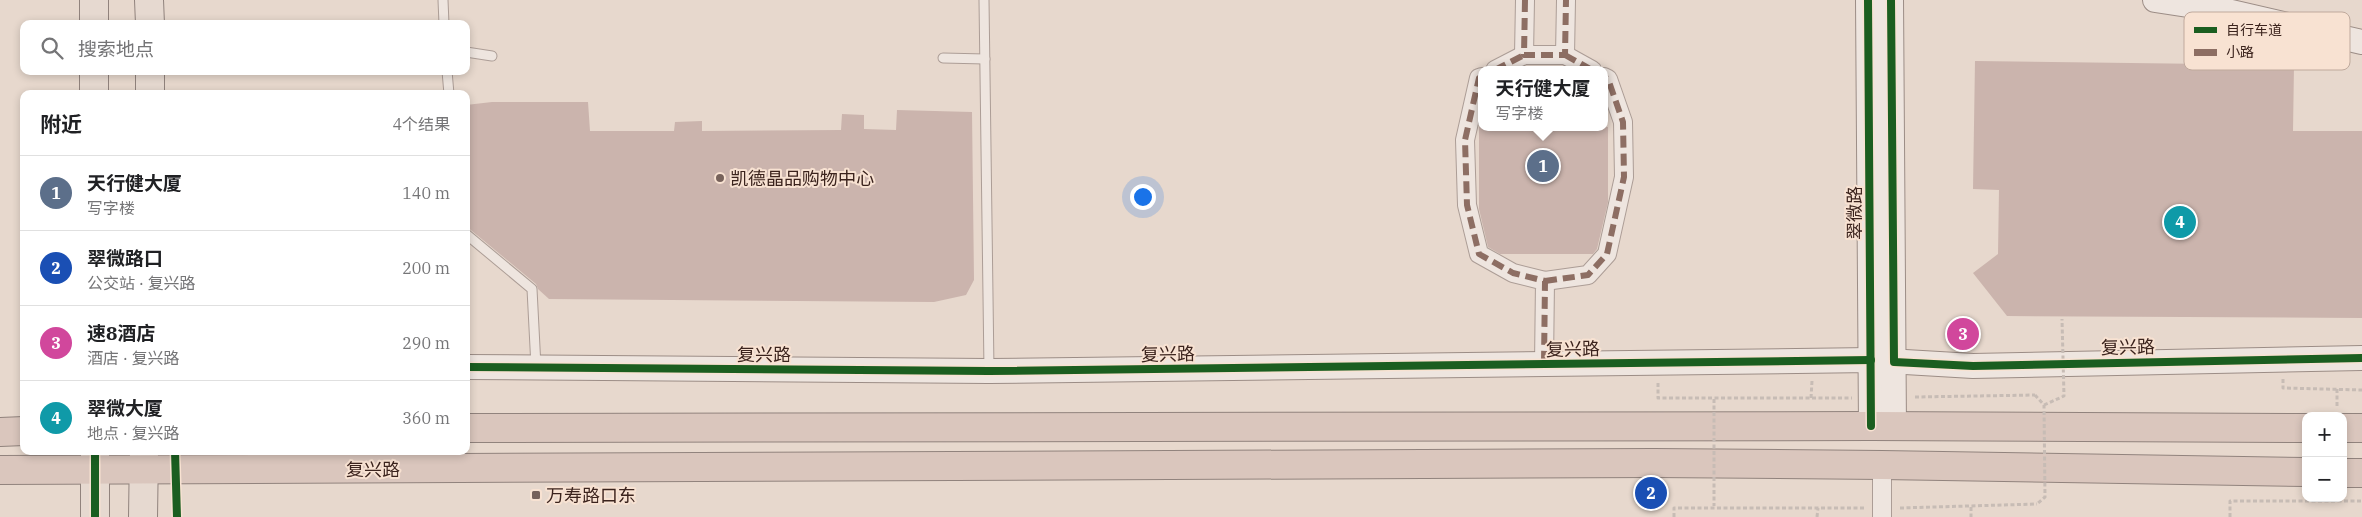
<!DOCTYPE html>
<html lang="zh">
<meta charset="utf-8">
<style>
body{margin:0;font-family:"IBM Plex Serif","Noto Sans SC",serif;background:#f6f6f6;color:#202124}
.controls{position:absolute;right:15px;bottom:15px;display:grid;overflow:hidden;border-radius:10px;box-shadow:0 2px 8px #0003}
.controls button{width:45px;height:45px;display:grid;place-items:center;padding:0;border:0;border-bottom:1px solid #e0e0e0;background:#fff;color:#202124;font:25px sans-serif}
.you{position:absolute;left:1142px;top:196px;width:18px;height:18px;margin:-12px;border:4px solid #fff;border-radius:50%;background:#1a73e8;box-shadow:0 0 0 8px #1a73e833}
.badge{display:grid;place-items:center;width:32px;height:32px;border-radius:50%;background:#0f766e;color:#fff;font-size:16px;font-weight:700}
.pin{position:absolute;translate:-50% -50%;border:2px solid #fff;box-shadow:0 1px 5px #0006}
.popup{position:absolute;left:1478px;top:66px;width:130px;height:65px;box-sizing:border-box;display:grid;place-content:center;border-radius:10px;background:#fff;filter:drop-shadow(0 1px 4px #0005);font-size:16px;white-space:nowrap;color:#757577}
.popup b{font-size:19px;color:#202124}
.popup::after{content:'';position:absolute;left:50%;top:100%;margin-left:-10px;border:10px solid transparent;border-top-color:#fff}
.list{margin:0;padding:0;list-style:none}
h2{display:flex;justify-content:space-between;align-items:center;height:65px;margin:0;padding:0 20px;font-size:21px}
h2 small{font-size:16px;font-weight:400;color:#757577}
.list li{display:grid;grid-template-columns:32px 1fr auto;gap:15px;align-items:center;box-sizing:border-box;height:75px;padding:0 20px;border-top:1px solid #e0e0e0}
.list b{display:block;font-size:19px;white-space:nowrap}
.list p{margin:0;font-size:16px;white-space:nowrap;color:#757577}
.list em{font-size:16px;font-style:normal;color:#757577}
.icon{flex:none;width:28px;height:28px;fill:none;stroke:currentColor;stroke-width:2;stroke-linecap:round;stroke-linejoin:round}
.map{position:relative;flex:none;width:2362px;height:517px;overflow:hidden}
.search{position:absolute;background:#fff;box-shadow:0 2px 8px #0003;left:20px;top:20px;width:450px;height:55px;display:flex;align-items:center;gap:12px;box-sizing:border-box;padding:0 18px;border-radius:10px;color:#757577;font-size:19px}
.panel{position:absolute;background:#fff;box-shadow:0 2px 8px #0003;left:20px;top:90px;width:450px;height:365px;border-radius:10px}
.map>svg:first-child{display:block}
</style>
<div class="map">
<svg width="2362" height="517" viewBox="0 0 2362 517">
<rect width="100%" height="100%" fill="#e7d8cd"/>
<g fill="#cbb4ad">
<path d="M1975,61L2294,65L2293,131H2362V318L2007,316L1973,273L1998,254L1999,190L1973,189Z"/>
<path d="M492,102H588L590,131H674L675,122L702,121V131L841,130L842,114L864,115V129L896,130L897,110L972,112L974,280L966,295L934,302L549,299L538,289L536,284L466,226V105Z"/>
<path d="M1479,127H1608V202L1597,249L1593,254H1500L1488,247L1479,209Z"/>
</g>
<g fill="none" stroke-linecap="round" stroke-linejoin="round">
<g stroke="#ac9d96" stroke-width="11">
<g id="lane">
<path d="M443,0L444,24"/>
<path d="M984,0L989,370"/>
<path d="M466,52L492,56"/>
<path d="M943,58L985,59"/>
<path d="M447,71L449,94"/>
<path d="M466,234L532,289L536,367"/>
</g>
</g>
<g stroke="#ac9d96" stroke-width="20">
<g id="street">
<path d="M1525,0L1524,55H1565L1566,0"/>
<path d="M1565,55L1592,70"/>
<path d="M1495,70L1524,55"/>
<path d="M1482,77L1479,78L1465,140L1467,205L1479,254L1513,273L1545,281L1544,364"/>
<path d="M1545,281L1588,275L1607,254L1624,177L1623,122L1608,79L1604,77"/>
<path d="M1882,465V517"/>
</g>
</g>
<g stroke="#9c8d86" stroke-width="26">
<g id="secondary">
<path d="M1868,0L1871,426"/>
<path d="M1891,0L1894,427"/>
<path d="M2155,0L2227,11L2362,42"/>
<path d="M466,367L989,371L1871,360L1973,366L2362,358"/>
</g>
</g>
<g stroke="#91837d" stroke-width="30">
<g id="primary">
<path d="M94,0V24"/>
<path d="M149,0L150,24"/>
<path d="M94,71V94"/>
<path d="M150,71V94"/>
<path d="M95,451V517"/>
<path d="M143,517L144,451"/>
</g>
</g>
<g stroke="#91837d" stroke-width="30">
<g id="highway">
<path d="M466,428L1871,426L2306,428"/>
<path d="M2343,428H2362"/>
<path d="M0,432L24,431"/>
<path d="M0,470L1654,463L1882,465L2306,472"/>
<path d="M2343,473H2362"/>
</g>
</g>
<g stroke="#c7bcb5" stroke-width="3" stroke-dasharray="4 2.5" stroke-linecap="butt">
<path d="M2283,379V388L2362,390"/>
<path d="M1658,383V398H1852"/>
<path d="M2337,389V406"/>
<path d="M1915,397L2035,395"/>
<path d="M1811,398L1812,381"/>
<path d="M1971,507V517"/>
<path d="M1900,508L2037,504"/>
<path d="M1674,517V508H1864"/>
<path d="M1817,517L1818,508"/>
<path d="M2230,517V501H2362"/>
</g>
<use href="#lane" stroke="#eee5df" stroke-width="9"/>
<use href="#street" stroke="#eee5df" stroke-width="18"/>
<use href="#secondary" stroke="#eee5df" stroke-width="24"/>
<use href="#primary" stroke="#e6d9d0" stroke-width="28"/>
<use href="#highway" stroke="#dac6bd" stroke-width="28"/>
<g stroke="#c7bcb5" stroke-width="3" stroke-dasharray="4 2.5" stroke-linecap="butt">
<path d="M2035,395L2044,405L2045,497L2037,504"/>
<path d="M1714,399V506"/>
<path d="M2044,405L2064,396L2062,319"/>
</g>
<g stroke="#8d6e63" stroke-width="6" stroke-dasharray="12 6" stroke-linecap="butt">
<path d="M1525,0L1524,55H1565L1566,0"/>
<path d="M1565,55L1592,70"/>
<path d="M1495,70L1524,55"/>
<path d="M1482,77L1479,78L1465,140L1467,205L1479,254L1513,273L1545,281L1544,364"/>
<path d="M1545,281L1588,275L1607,254L1624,177L1623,122L1608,79L1604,77"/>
</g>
<g stroke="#f8e2d2" stroke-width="11">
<g id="cycleway">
<path d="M1868,0L1871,426"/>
<path d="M1891,0L1894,362L1973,366L2362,358"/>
<path d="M466,367L989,371L1871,360"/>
<path d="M95,451V517"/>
<path d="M175,451L177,517"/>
</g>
</g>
<use href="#cycleway" stroke="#1b5e20" stroke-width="8"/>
</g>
<g fill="#77625b" stroke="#f8e2d2" stroke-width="2">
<circle cx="720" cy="178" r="5"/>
<rect x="531" y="490" width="10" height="10" rx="2.5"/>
</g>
<g text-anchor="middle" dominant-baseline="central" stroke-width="4" stroke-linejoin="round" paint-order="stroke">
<g font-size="18" fill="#3b231d" stroke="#f8e2d2" text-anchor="start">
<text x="730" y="178">凯德晶品购物中心</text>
<text x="546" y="495">万寿路口东</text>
</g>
<g font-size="18" fill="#3b231d" stroke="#f8e2d2">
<text transform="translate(1854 213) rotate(-90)">翠微路</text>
<text transform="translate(2128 347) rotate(-1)">复兴路</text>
<text transform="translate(1573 349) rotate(-1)">复兴路</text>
<text x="764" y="354">复兴路</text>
<text transform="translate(1168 354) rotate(-1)">复兴路</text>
<text x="373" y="469">复兴路</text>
</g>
</g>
<rect x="2184" y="12" width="166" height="58" rx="8" fill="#f8e2d2" stroke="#bfa99c" stroke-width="1"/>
<rect x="2194" y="27" width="23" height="6" fill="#1b5e20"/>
<rect x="2194" y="49" width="23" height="7" fill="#8d6e63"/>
<g font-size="14" fill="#3b231d">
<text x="2226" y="35">自行车道</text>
<text x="2226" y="57">小路</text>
</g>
</svg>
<div class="controls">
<button>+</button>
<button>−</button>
</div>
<div class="you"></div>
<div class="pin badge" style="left:1543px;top:166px;background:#5c6f8a">1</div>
<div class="popup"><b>天行健大厦</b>写字楼</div>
<div class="pin badge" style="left:1651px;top:493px;background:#1a4fb4">2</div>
<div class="pin badge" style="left:1963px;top:334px;background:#d1479c">3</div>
<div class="pin badge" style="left:2180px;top:222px;background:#0f9aa8">4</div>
<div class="search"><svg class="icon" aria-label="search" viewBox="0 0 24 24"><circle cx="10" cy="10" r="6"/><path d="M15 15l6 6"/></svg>搜索地点</div>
<section class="panel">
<h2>附近<small>4个结果</small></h2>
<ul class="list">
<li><span class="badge" style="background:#5c6f8a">1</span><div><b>天行健大厦</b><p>写字楼</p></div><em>140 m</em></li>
<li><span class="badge" style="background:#1a4fb4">2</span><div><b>翠微路口</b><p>公交站 · 复兴路</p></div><em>200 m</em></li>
<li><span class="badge" style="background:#d1479c">3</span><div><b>速8酒店</b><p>酒店 · 复兴路</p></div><em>290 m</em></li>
<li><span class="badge" style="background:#0f9aa8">4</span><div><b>翠微大厦</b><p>地点 · 复兴路</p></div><em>360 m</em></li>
</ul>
</section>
</div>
